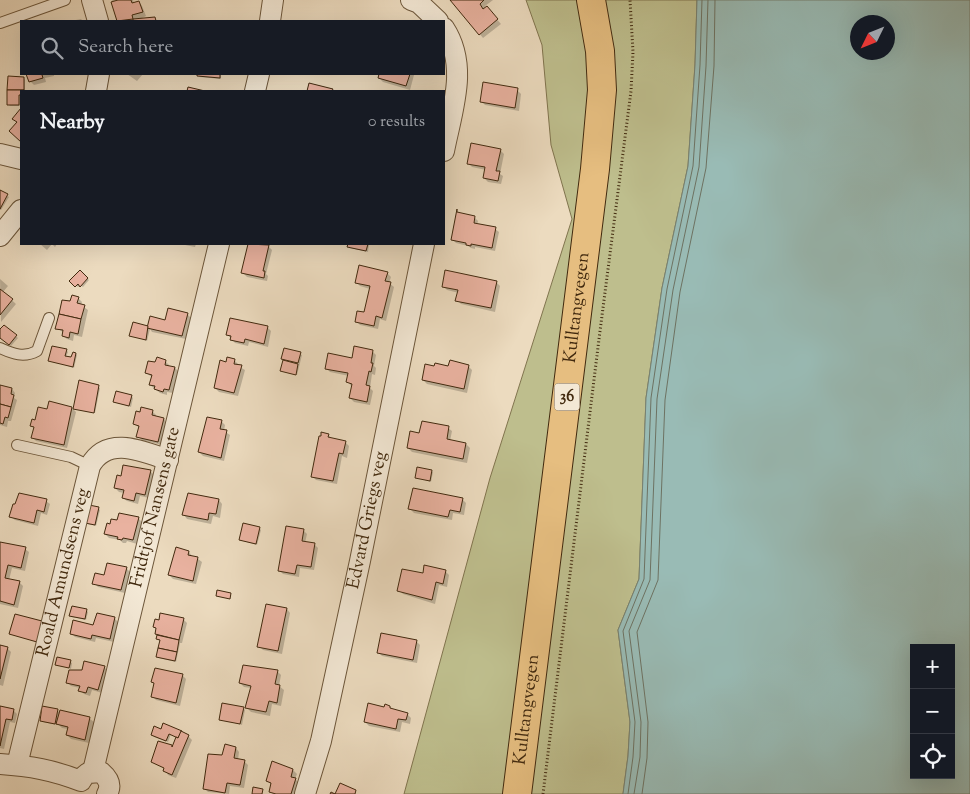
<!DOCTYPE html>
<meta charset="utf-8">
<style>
body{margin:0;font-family:"Sorts Mill Goudy",serif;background:#20242c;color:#f1f3f6}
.controls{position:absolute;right:15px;bottom:15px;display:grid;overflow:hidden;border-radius:0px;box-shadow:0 5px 20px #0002}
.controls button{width:45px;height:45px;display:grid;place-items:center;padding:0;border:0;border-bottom:1px solid #363941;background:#171b24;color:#f1f3f6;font:25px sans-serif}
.compass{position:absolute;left:850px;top:15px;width:45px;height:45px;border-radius:50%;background:#171b24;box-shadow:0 5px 20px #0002;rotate:227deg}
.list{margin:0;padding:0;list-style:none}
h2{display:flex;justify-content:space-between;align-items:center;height:65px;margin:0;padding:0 20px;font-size:21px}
h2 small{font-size:16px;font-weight:400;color:#9ea1a6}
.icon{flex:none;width:28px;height:28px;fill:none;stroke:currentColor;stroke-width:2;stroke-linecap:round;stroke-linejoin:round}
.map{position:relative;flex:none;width:970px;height:794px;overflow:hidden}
.search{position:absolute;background:#171b24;box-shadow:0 5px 20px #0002;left:20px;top:20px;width:425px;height:55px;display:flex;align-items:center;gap:12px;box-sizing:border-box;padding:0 18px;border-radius:0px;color:#9ea1a6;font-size:19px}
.panel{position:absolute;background:#171b24;box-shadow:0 5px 20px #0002;left:20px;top:90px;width:425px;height:155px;border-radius:0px}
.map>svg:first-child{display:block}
</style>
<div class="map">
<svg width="970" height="794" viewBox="0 0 970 794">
<rect width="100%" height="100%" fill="#ecdbbf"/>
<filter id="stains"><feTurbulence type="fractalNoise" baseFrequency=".004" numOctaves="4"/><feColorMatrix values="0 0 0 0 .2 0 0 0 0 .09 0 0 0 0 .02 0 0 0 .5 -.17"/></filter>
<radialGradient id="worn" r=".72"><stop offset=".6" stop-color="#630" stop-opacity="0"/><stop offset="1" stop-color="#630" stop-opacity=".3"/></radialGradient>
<path fill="#bebe8d" stroke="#80744e" d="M526,0H697L695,65L688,166L662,288L646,398L639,579L618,630L630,722L628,756L623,794H404L490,478L572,219L551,145L542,45Z"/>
<path fill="#99bbb5" stroke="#768172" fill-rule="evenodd" d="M697,0H970V794H623L628,756L630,722L618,630L639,579L646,398L662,288L688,166L695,65ZM858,22H888V52H858ZM914,648H951V775H914Z"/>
<g fill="#0003">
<path d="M112,0H133L134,3L139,2L142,6L146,16L138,20L155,18L157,21H118Z"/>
<path d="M452,0H493L485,6L501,24L483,38Z"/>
<path d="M81,19L83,21H70Z"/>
<path d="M27,74H54V76L45,78L46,82L34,85L30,81Z"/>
<path d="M127,74H143L137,81Z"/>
<path d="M198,74H221V79L200,77Z"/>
<path d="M380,74H414V75L410,90L383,82L379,78Z"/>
<path d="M24,78L25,80V91H21L20,106H10L8,104Z"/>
<path d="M517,90L521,94L519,111L485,105L481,101Z"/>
<path d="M500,150L504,154L500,174L503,176L501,184L488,182L484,178L486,170L472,167L468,163Z"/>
<path d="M0,191L9,197L1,210H0Z"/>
<path d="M474,217L478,221L477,225L495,229L499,232L495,251L475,247V249L471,248L468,246L456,243L452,239Z"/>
<path d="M40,244H57L55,247L52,244L47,250Z"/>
<path d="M180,244H196L195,247Z"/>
<path d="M250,244L268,246L272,250L266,274L268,276L267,281L247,277L243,273Z"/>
<path d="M349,244H369L368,252L350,248Z"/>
<path d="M80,272L89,280L83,287L80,285L78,287L71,281Z"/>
<path d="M387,273L391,277L389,283L394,287L386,321L380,319L378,329L360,325L356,321L365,314L370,289L360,286L356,282Z"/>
<path d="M0,279L8,286L3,292L16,304L1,322Z"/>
<path d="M496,282L500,286L495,312L461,304L457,300L459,293L447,290L443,286Z"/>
<path d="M78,298L82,302L81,305L88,310L82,337L74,335L73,341L67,339L63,336L64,333L57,328L71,303Z"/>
<path d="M187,314L191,318L186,339L152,332L150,329L147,341L131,335L134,324L148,328Z"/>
<path d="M4,326L18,338L11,346L0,337V331Z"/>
<path d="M267,327L271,331L268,347L249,342L248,346L235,343L227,334Z"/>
<path d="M285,349L302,355L297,375L282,370L286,362L283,359Z"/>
<path d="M66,350L68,352L66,357L72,359L76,354L77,355L74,368L49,360Z"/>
<path d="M372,351L376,355L374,366L376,368L375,375L372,374L370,388L373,391L370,405L354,402L350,398L352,387L348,382L349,376L330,372L326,368Z"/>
<path d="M234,360L238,364V366L245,370L238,396L219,392L215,388L227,363Z"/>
<path d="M165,361L169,365V367L175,368L179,372L173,393L167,392V395L160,393L150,385L152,377L146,373L156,364Z"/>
<path d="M468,366L472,370L467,393L427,384L423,380L449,368Z"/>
<path d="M80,382L100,388L95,413L75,409Z"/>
<path d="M0,386L12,389L15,393L14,398L17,400L11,421H8L7,427L0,425Z"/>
<path d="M131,396L133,398L131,407L114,402Z"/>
<path d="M72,408L76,412L67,448L36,441L32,437L35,428L32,425L48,411Z"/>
<path d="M152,411L156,415V417L164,419L167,423L162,445L142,440L138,436L140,428L134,424Z"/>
<path d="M221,421L225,425L224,431L230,435L224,461L203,456L199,452Z"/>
<path d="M448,428L452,431L450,441L466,444L470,448L467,463L412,452L408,448L420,434Z"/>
<path d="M328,435L333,440L345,442L349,446L347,458L342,456L337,484L316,480L312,476Z"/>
<path d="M150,471L154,475L149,498L140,496L138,504L127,501L123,498L124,493L119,492L115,488Z"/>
<path d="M431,471L433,472L431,482L416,477Z"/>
<path d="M462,499L466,503L464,515L453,513L452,520L414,513L410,509Z"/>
<path d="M219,500L222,504L220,518L213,516L211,524L187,519L184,515Z"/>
<path d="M46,501L50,504L47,515L41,513L38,526L15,520L11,517Z"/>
<path d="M98,508L100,510L96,526L88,524L87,523Z"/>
<path d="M138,518L142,522L137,544L127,541L126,543H123L120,540L109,538L105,534Z"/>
<path d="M259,528L261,530L257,545L240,540Z"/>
<path d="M303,530L307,534L305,543L314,544L318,548L314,570L300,568L299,577L283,574L279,570Z"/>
<path d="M0,543L25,549L29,552L25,571L12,568L9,580L19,582L23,586L18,608L0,604Z"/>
<path d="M189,552L192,556V557L198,559L202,562L196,584L173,579L169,575Z"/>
<path d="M126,568L130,572L125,593L98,587L94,583L105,576Z"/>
<path d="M445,571L449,575L447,587L439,585L435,604L403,594L399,590L424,575Z"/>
<path d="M73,607L87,611L88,612L86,620L72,617L71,615Z"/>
<path d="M287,609L290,613L282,654L263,650L259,646Z"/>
<path d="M114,618L118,622L114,642L96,638L95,642L75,637L71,633L94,627Z"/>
<path d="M183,619L187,623L182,643H180L176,662L159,658L157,656L161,641L157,639V630L154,626Z"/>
<path d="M416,641L420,645L417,663L382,656L378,652Z"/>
<path d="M0,646L7,648L11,652L3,686L0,685Z"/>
<path d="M70,662L72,663L71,669L57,664Z"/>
<path d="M104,667L108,671L102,693L92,690L90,696L84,694L80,690V688L71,686L67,682Z"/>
<path d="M277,671L281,675L279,686L284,690L281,706L272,704L270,716L251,712L247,708L251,688L244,687L240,683Z"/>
<path d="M182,675L186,679L180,706L156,700L152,696L155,684L153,682Z"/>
<path d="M390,707L393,710L407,714L411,718L410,724L402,722L400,732L369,726L365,722Z"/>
<path d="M0,708L13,710L17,714L15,723L10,722L4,749L0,748Z"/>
<path d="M43,708L58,711L60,713L61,711L90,719L94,722L89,743L71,739L67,735L68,729L62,728L57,723V725L43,722L41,720Z"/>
<path d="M243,708L245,710L242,725L220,719Z"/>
<path d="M155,728L188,736L192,740L176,778L168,775L165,769L152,761L169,745L173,747L177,737L171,734L168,742L154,737L152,735Z"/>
<path d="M236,748L239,752L238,760L244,761L248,765L244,788L230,786L229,794L208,792L204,788L223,757Z"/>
<path d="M293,770L297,774L295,779L299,783L295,794H273L270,791L271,784L267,780Z"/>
</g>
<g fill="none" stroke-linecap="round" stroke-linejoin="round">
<g stroke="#6d7262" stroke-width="1">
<path d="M628,794L633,757L635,722L623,631L644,579L651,398L667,289L693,166L700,65L702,0"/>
<path d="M634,794L640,757L641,722L629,631L650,580L657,399L673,290L699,167L706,66L708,0"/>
<path d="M642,794L647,758L648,722L637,632L658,580L665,400L680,292L706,168L714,66L715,0"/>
</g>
</g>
<g fill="#e9b2a0" stroke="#41290e">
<path d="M118,0H131L132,3L139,1L143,12L132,15L133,19L117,21L111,2Z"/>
<path d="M450,0H484L480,4L483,9L487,6L498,19L479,35Z"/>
<path d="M155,17L156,21H133V19Z"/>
<path d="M26,74H44L42,75L43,78L29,82Z"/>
<path d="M197,74H220V78L197,76Z"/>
<path d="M379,74H410L406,86L378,78Z"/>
<path d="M8,76L24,77V90H7Z"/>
<path d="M483,82L518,88L515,108L480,102Z"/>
<path d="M309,83L333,89L332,91H307Z"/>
<path d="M188,87L205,91H187Z"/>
<path d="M7,90H24L21,91V95H19V105H7Z"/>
<path d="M21,108V142L9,131L17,122L12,119Z"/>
<path d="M471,143L501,149L496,171H500L498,181L483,178L485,167L467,164Z"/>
<path d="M0,190L8,194L0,209Z"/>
<path d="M457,209V212L475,216L474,223L496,227L492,248L471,244V246L466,245V243L451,240Z"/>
<path d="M248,244L269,245L263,271H265L264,278L241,273Z"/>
<path d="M348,244H368L366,251L347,247Z"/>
<path d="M359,265L388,272L385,281L391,282L382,318L376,316L374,326L355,322L357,311L364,312L370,286L355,283Z"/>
<path d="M80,270L88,278L80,287L78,284L75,287L69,281Z"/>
<path d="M445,270L497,281L491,308L455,301L458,290L442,287Z"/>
<path d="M0,289L13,299L0,315Z"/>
<path d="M72,295L79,297L77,303L85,305L81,319L59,314L62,300L70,301Z"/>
<path d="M168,308L188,313L182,336L147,328L150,316L165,320Z"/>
<path d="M59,314L81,319L78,334L70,332L69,338L62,336L63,330L55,329Z"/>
<path d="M230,318L268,326L264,344L245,339L244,343L230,340L231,336L226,335Z"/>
<path d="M133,322L148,326L146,340L129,336Z"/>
<path d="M4,325L17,335L9,345L0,338V329Z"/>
<path d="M52,346L67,349L65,356L71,357L73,352L76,353L73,367L48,361Z"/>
<path d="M354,346L373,350L371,363H373L371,372L369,371L366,385L370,386L367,402L349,398L352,384L346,382L348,373L325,369L328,353L352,358Z"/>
<path d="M284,348L301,352L298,363L281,359Z"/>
<path d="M157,357L166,360L165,365L175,367L169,390L164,389L163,392L154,389L155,386L149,385L152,375L145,373L148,361L155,362Z"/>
<path d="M227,357L235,359L234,364L242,365L234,393L214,388L220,360L226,362Z"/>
<path d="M283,360L298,364L296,375L280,371Z"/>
<path d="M450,360L469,365L464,389L422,380L425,364L434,366L435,363L448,366Z"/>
<path d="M79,380L99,385L94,413L73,409Z"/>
<path d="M0,385L12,388L11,394L14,395L11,407L0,404Z"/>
<path d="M116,391L132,395L129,406L113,402Z"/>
<path d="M49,401L72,407L64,445L31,438L34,427L30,426L32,419L35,420L38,407L47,409Z"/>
<path d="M0,404L11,407L8,418L5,417L3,424L0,423Z"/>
<path d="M141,407L153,410L152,415L164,418L158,442L136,437L139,426L133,424L136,411L140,412Z"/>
<path d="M207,417L222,420L220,429L227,430L221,458L198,452Z"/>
<path d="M422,421L449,426L447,439L466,443L463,459L407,448L410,431L419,433Z"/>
<path d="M321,432L329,434L328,437L346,441L343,454L339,453L333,481L311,477L319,436H321Z"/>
<path d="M123,465L151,470L145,495L136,493L134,501L122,498L124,490L114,488L117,475L121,476Z"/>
<path d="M417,467L432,470L430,481L415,478Z"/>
<path d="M413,488L463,498L460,512L450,510L448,517L408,509Z"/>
<path d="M19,493L47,499L44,512L37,510L34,523L9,517L13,504H15Z"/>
<path d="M188,493L219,499L216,514L209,513L208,520L182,515Z"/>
<path d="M89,505L99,507L95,525L85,523Z"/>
<path d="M119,513L139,517L133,540L123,538L122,540L117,539L118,537L104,534L107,523L110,524L111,519L117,520Z"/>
<path d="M243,523L260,527L256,544L239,540Z"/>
<path d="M286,526L304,529L302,541L315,543L311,567L297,565L295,574L278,571Z"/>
<path d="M0,542L26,547L21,568L8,565L5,578L20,581L14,605L0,601Z"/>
<path d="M176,547L189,551L188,555L198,557L193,581L168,575Z"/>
<path d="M107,563L127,567L121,590L92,584L95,573L104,575Z"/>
<path d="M424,565L446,570L443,584L436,582L432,600L397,591L402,569L423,573Z"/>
<path d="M217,590L231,593L230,599L216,596Z"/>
<path d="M266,604L287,608L278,651L257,647Z"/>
<path d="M72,606L87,609L85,619L69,616Z"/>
<path d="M97,613L115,617L110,639L92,635L91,639L70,634L73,620L93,625Z"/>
<path d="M160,613L184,618L179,640L155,634L156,628L153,627L155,619L159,620Z"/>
<path d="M15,614L42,621L37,642L9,634Z"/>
<path d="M381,633L417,640L413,660L377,653Z"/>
<path d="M157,635L179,640L177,652L158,648L160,640L156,639Z"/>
<path d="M0,645L8,647L0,679Z"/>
<path d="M158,648L177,652L175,661L156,657Z"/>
<path d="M57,657L71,660L69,668L55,665Z"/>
<path d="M84,661L105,666L98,690L88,687L86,693L78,691L80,686L66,683L69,670H82Z"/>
<path d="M243,665L278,670L275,684L280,685L277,703L269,701L266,712L245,708L251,686L239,683Z"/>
<path d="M155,668L183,674L176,703L151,697L154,683L151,682Z"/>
<path d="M222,703L244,707L240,724L219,720Z"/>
<path d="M368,703L384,707L385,704L390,706V708L408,713L406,720L398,719L396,729L364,722Z"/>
<path d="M0,706L14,709L12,720L6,719L0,746Z"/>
<path d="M42,706L58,709L55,724L40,721Z"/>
<path d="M60,710L90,717L85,740L66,735L68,727L56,724Z"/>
<path d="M163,723L182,731L178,738L169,734L166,741L151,735L154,726L161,729Z"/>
<path d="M181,731L189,735L172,775L163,771L164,768L151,762L158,741L172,745V747L176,737L178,738Z"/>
<path d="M225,744L236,747L234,758L245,760L240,785L227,783L225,793L203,789L208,754L222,755Z"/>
<path d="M272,761L293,769L291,777L296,778L291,794H276L269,792L271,783L266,781Z"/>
<path d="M340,783L356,790L355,794H330L331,792L335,794Z"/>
<path d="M253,787L263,789L262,794H252Z"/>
</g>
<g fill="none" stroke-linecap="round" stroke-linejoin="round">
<g stroke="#6c563a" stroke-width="12">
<g id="lane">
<path d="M0,23L65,0"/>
<path d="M0,348C13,354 24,358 37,351L49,318"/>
<path d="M17,445L71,457L90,466"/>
</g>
</g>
<g stroke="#6c563a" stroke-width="22">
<g id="street">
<path d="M92,0L98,21"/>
<path d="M411,0L419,3L438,21"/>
<path d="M270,21L273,0"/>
<path d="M444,28C469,66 452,110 444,151"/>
<path d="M96,91L99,74"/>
<path d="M255,91L259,74"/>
<path d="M0,154L21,159"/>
<path d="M0,236L21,210"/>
<path d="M0,764C30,766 53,770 81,781"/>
<path id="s1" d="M17,765L90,466C107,435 142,451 168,460"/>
<path id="s2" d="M93,771L219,244"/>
<path d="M82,778L88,773L101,772C108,778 112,785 107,794"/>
<path id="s3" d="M305,794L321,741L360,561L424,244"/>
</g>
</g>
<g stroke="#41290e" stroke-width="30">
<g id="highway">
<path id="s4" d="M517,794L595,169L602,90L600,51L591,0"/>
</g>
</g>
<path stroke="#41290e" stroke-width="3" stroke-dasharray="1 2.5" stroke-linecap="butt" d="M543,794L599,339L631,91L633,52L630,0"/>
<use href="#lane" stroke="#f3e8d5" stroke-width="10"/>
<use href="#street" stroke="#f3e8d5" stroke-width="20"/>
<use href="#highway" stroke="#e6be80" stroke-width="28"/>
</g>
<g text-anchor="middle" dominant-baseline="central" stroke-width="4" stroke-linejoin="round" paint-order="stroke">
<rect fill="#f3e8d5" stroke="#76624a" stroke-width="1" x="554.5" y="383.5" width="25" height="27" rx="4"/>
<g font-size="16" font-weight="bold" fill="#41290e">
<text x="567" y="397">36</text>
</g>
<g font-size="18" fill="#41290e" stroke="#f3e8d5">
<text stroke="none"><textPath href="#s4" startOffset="490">Kulltangvegen</textPath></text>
<text stroke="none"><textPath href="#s2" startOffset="271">Fridtjof Nansens gate</textPath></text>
<text stroke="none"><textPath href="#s3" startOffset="281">Edvard Griegs veg</textPath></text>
<text stroke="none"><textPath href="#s1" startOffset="198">Roald Amundsens veg</textPath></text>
<text stroke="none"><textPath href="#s4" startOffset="85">Kulltangvegen</textPath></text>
</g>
</g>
<rect width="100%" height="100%" filter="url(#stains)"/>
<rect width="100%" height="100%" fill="url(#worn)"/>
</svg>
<div class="controls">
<button>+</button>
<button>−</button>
<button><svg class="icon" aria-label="locate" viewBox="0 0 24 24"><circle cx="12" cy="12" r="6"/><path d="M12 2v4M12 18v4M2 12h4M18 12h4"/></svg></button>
</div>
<svg class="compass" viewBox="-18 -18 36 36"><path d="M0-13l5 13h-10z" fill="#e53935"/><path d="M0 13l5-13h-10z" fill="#9ea1a6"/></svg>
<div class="search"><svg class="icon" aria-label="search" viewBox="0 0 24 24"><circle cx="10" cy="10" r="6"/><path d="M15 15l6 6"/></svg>Search here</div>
<section class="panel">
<h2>Nearby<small>0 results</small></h2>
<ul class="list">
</ul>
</section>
</div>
